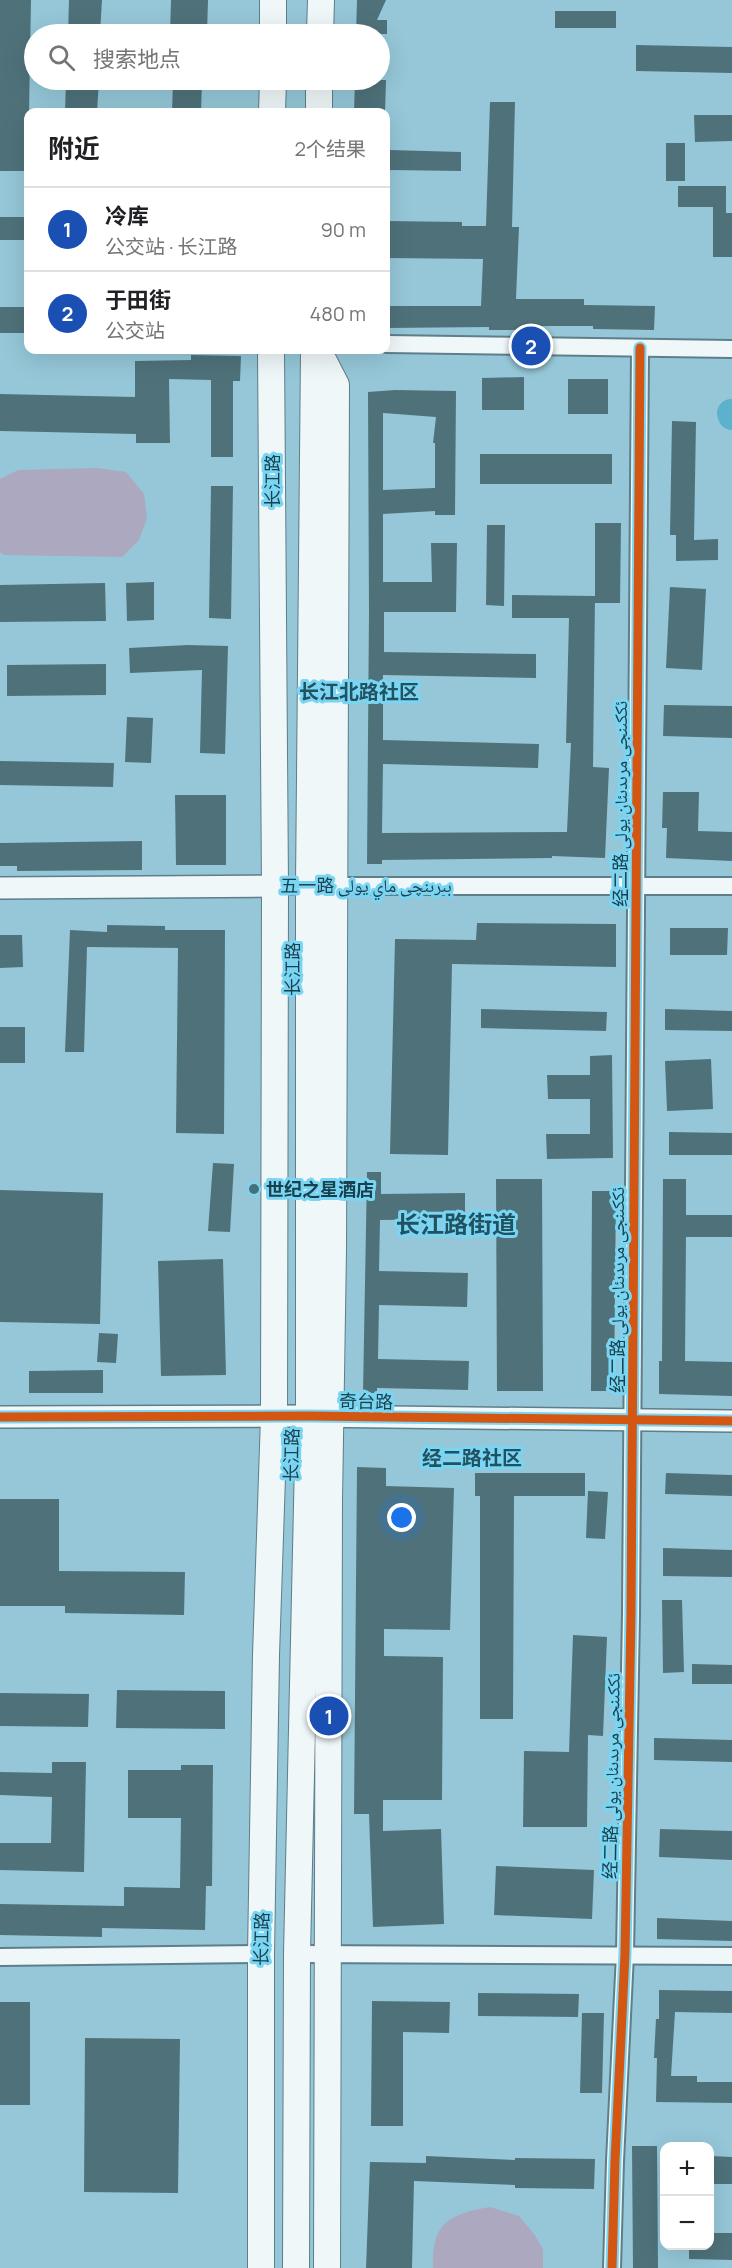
<!DOCTYPE html>
<html lang="zh">
<meta charset="utf-8">
<style>
body{margin:0;font-family:Manrope,"Noto Naskh Arabic","Noto Sans SC",sans-serif;background:#f2f2f2;color:#202124}
.controls{position:absolute;right:18px;bottom:18px;display:grid;overflow:hidden;border-radius:12px;box-shadow:0 6px 24px #0002}
.controls button{width:54px;height:54px;display:grid;place-items:center;padding:0;border:0;border-bottom:2px solid #e0e0e0;background:#fff;color:#202124;font:30px sans-serif}
.you{position:absolute;left:402px;top:1518px;width:21px;height:21px;margin:-15px;border:4px solid #fff;border-radius:50%;background:#1a73e8;box-shadow:0 0 0 9px #1a73e833}
.badge{display:grid;place-items:center;width:39px;height:39px;border-radius:50%;background:#db2777;color:#fff;font-size:20px;font-weight:700}
.pin{position:absolute;translate:-50% -50%;border:3px solid #fff;box-shadow:0 2px 6px #0006}
.list{margin:0;padding:0;list-style:none}
h2{display:flex;justify-content:space-between;align-items:center;height:78px;margin:0;padding:0 24px;font-size:26px}
h2 small{font-size:20px;font-weight:400;color:#757577}
.list li{display:grid;grid-template-columns:39px 1fr auto;gap:18px;align-items:center;box-sizing:border-box;height:84px;padding:0 24px;border-top:2px solid #e0e0e0}
.list b{display:block;font-size:22px;white-space:nowrap}
.list p{margin:0;font-size:20px;white-space:nowrap;color:#757577}
.list em{font-size:20px;font-style:normal;color:#757577}
.icon{flex:none;width:33px;height:33px;fill:none;stroke:currentColor;stroke-width:2;stroke-linecap:round;stroke-linejoin:round}
.map{position:relative;flex:none;width:732px;height:2268px;overflow:hidden}
.search{position:absolute;background:#fff;box-shadow:0 6px 24px #0002;left:24px;top:24px;width:366px;height:66px;display:flex;align-items:center;gap:15px;box-sizing:border-box;padding:0 21px;border-radius:33px;color:#757577;font-size:22px}
.panel{position:absolute;background:#fff;box-shadow:0 6px 24px #0002;left:24px;top:108px;width:366px;height:246px;border-radius:12px}
.map>svg:first-child{display:block}
</style>
<div class="map">
<svg width="732" height="2268" viewBox="0 0 732 2268">
<rect width="100%" height="100%" fill="#95c7d8"/>
<g fill="#aca8c0">
<path d="M98,468L126,472L144,494L147,518L139,540L122,557L4,555L0,552V479L18,470Z"/>
<path d="M490,2207L519,2216L534,2234L543,2249V2268H433C431,2223 449,2214 490,2207Z"/>
</g>
<g fill="none" stroke-linecap="round" stroke-linejoin="round">
<path stroke="#5cb2cd" stroke-width="28" d="M731,413L732,416"/>
</g>
<g fill="#4f727a" fill-rule="evenodd">
<path d="M0,0H31L28,171H0Z"/>
<path d="M69,0H102L100,34H68Z"/>
<path d="M171,0H208L207,34H170Z"/>
<path d="M357,0H386L377,20H387V34H356Z"/>
<rect x="555" y="11" width="61" height="17"/>
<path d="M636,45L732,47V73L636,71Z"/>
<path d="M66,80H99L97,112H65Z"/>
<path d="M173,80H202L201,112H172Z"/>
<path d="M355,80H386L385,112H354Z"/>
<path d="M490,102H515L512,227H519L516,299H584V305L655,306L654,330L593,329V326H529V330H489V327L386,328V306H481L483,259L386,258V221L462,222V226H486Z"/>
<path d="M694,115H732V141L695,142Z"/>
<rect x="666" y="143" width="19" height="38"/>
<path d="M390,150L461,152V171L390,170Z"/>
<path d="M678,186H726V213H732V257H713V207H678Z"/>
<rect x="0" y="217" width="28" height="23"/>
<rect x="0" y="307" width="28" height="26"/>
<path d="M191,355L241,356L240,381H233V457H211V380L169,379L170,443H136V434L0,431V394L135,397V361L191,360Z"/>
<path d="M524,377V410H482V378Z"/>
<rect x="568" y="379" width="40" height="35"/>
<path d="M395,390L456,391L455,515H435V511L383,514V582H432L431,543H457L456,612H384V652L536,654V678L383,675V740L539,744L538,768L383,764L382,833L567,832L571,743H566L569,618H512V595L595,596L593,767L609,768L605,858L552,856V858L382,860V864H367L369,612L368,392ZM383,413L436,417L433,443H435V488L383,490Z"/>
<path d="M672,421L696,422L694,540L718,539V560L676,561V535H670Z"/>
<rect x="480" y="454" width="132" height="30"/>
<path d="M211,486H233L231,619L209,618Z"/>
<path d="M595,523H621L620,603H595Z"/>
<path d="M487,525H505L504,606L486,605Z"/>
<path d="M154,582V620L127,621L126,583Z"/>
<path d="M105,583L106,621L0,622V585Z"/>
<path d="M670,587L706,589L702,670L666,668Z"/>
<path d="M188,645L228,646L225,754L200,753L202,670L130,673L129,648Z"/>
<path d="M106,664V695L7,696V665Z"/>
<path d="M664,705L732,706V738L663,736Z"/>
<path d="M127,717L153,718L151,763L125,762Z"/>
<path d="M0,761L114,763L113,787L0,785Z"/>
<path d="M663,792H699L698,831L732,832V861L666,858L667,828H662Z"/>
<path d="M175,795H226V865H176Z"/>
<path d="M142,841V870L17,871V866H0V843Z"/>
<path d="M477,923L616,924V967L452,964L448,1155L390,1154L395,939L476,940Z"/>
<path d="M107,925L165,926V930H225L224,1134L176,1133L178,948L87,947L84,1052H65L70,930L107,932Z"/>
<path d="M670,928H728L727,955H670Z"/>
<path d="M0,935H22L23,967L0,968Z"/>
<path d="M481,1009L607,1012L606,1031L481,1028Z"/>
<path d="M665,1009L732,1011V1031L665,1030Z"/>
<rect x="0" y="1027" width="25" height="36"/>
<path d="M612,1055L613,1158L547,1159L546,1134H590V1099H548L547,1075H590V1056Z"/>
<path d="M711,1059L713,1109L667,1111L665,1061Z"/>
<path d="M669,1132L732,1133V1155H669Z"/>
<path d="M213,1163L234,1164L230,1232L208,1231Z"/>
<path d="M367,1172H381V1194L465,1193V1219L380,1220L379,1271L468,1273L467,1307L379,1305L378,1359L469,1361L468,1390L377,1388V1393H363Z"/>
<path d="M496,1179H542L543,1391H497Z"/>
<path d="M663,1179H686V1215H732V1237H686L685,1361L732,1362V1396L659,1394V1361H662Z"/>
<path d="M0,1190L103,1193L100,1324L0,1322Z"/>
<path d="M592,1191H616L614,1391H591Z"/>
<path d="M223,1259L226,1375L161,1376L158,1261Z"/>
<path d="M99,1333L118,1334L116,1363L97,1362Z"/>
<path d="M103,1370V1393H29V1371Z"/>
<path d="M357,1467L386,1468V1486L454,1488L450,1630L384,1629V1656L443,1657L442,1800H383V1831L441,1829L444,1924L373,1927L369,1814H354Z"/>
<path d="M475,1473H585V1496H514L513,1719H480V1496H475Z"/>
<path d="M666,1473L732,1475V1496L665,1494Z"/>
<path d="M588,1491L608,1492L605,1539L586,1538Z"/>
<path d="M0,1499H59V1571L185,1572L184,1615L65,1613V1606H0Z"/>
<path d="M663,1548L732,1550V1577L663,1576Z"/>
<path d="M662,1600H682L684,1672L663,1673Z"/>
<path d="M573,1635L607,1637L603,1736L588,1735L587,1827H523L524,1751L569,1752Z"/>
<path d="M692,1664L732,1665V1684H692Z"/>
<path d="M117,1690L225,1691V1729L116,1728Z"/>
<path d="M0,1693L89,1694L88,1727L0,1726Z"/>
<path d="M654,1738L732,1740V1762L654,1760Z"/>
<path d="M52,1762H86L84,1872L0,1870V1843H51L52,1797L0,1795V1772L52,1773Z"/>
<path d="M181,1765H213L212,1886H206L205,1930L102,1928V1937L0,1935V1904L124,1906V1887L180,1888L181,1818H128V1770H181Z"/>
<path d="M660,1829L732,1831V1860L659,1857Z"/>
<path d="M496,1866L594,1870L592,1919L494,1915Z"/>
<path d="M657,1918L732,1921V1941L657,1939Z"/>
<path d="M659,1990L732,1991V2013L675,2012L671,2076H697V2082H732V2103L656,2102L657,2058H654L656,2019H659Z"/>
<path d="M478,1993L579,1994L578,2017L478,2016Z"/>
<path d="M372,2001L450,2002L449,2033L403,2032V2126H371Z"/>
<rect x="0" y="2002" width="30" height="103"/>
<path d="M582,2013H604L602,2093H580Z"/>
<path d="M85,2038L180,2039L178,2193L84,2192Z"/>
<path d="M632,2146H657L658,2268H633Z"/>
<path d="M426,2156L515,2160V2158L595,2159L594,2189L515,2188V2185L414,2181L412,2268H366L370,2162L426,2163Z"/>
<path d="M710,2156L732,2157V2184H710Z"/>
<path d="M710,2233H732V2260L689,2259V2246H710Z"/>
</g>
<g fill="none" stroke-linecap="round" stroke-linejoin="round">
<g stroke="#5e7e89" stroke-width="20">
<g id="minor">
<path d="M386,344L732,349"/>
<path d="M275,886H732"/>
<path d="M297,1954L732,1956"/>
<path d="M0,1957L261,1954"/>
<path d="M612,2268L615,2161L625,1954L631,1614L640,348"/>
</g>
</g>
<g stroke="#5e7e89" stroke-width="24">
<g id="tertiary">
<path d="M0,888L275,886"/>
<path d="M0,1417L309,1416L732,1421"/>
</g>
</g>
<g stroke="#5e7e89" stroke-width="28">
<g id="primary">
<path d="M273,34V0"/>
<path d="M320,34L321,0"/>
<path d="M272,112L273,80"/>
<path d="M319,112V80"/>
<path d="M318,350L336,385L333,1250L329,1500L327,2268"/>
<path d="M261,2268V1954L266,1655L274,1417L275,886L271,350"/>
<path d="M296,2268L297,1954L309,1416V885L314,350"/>
</g>
</g>
<use href="#minor" stroke="#eff7f9" stroke-width="16"/>
<use href="#tertiary" stroke="#eff7f9" stroke-width="21"/>
<use href="#primary" stroke="#eff7f9" stroke-width="26"/>
<g stroke="#7ad5f3" stroke-width="13">
<g id="cycleway">
<path d="M0,1417L309,1416L732,1421"/>
<path d="M612,2268L615,2161L625,1954L631,1614L640,348"/>
</g>
</g>
<use href="#cycleway" stroke="#d35712" stroke-width="9"/>
</g>
<circle fill="#44707e" stroke="#7ad5f3" stroke-width="2" cx="254" cy="1189" r="6"/>
<g text-anchor="middle" dominant-baseline="central" stroke-width="6" stroke-linejoin="round" paint-order="stroke">
<g font-size="18" fill="#19414d" stroke="#7ad5f3">
<text transform="translate(272 481) rotate(-90)">长江路</text>
<text transform="translate(620 804) rotate(-90)">经二路 ئككىنجى مرىدىئان يولى</text>
<text x="366" y="885">五一路 بىرىنچى ماي يولى</text>
<text transform="translate(292 969) rotate(-90)">长江路</text>
<text transform="translate(617 1290) rotate(-90)">经二路 ئككىنجى مرىدىئان يولى</text>
<text transform="translate(366 1401) rotate(1)">奇台路</text>
<text transform="translate(291 1455) rotate(-89)">长江路</text>
<text transform="translate(611 1776) rotate(-89)">经二路 ئككىنجى مرىدىئان يولى</text>
<text transform="translate(261 1939) rotate(-89)">长江路</text>
</g>
<g font-size="18" font-weight="bold" fill="#19414d" stroke="#7ad5f3" text-anchor="start">
<text x="266" y="1189">世纪之星酒店</text>
</g>
<g font-size="20" font-weight="bold" fill="#215261" stroke="#7ad5f3">
<text x="359" y="691">长江北路社区</text>
<text x="472" y="1457">经二路社区</text>
</g>
<g font-size="24" font-weight="bold" fill="#215261" stroke="#7ad5f3">
<text x="456" y="1223">长江路街道</text>
</g>
</g>
</svg>
<div class="controls">
<button>+</button>
<button>−</button>
</div>
<div class="you"></div>
<div class="pin badge" style="left:329px;top:1716px;background:#1a4fb4">1</div>
<div class="pin badge" style="left:531px;top:346px;background:#1a4fb4">2</div>
<div class="search"><svg class="icon" aria-label="search" viewBox="0 0 24 24"><circle cx="10" cy="10" r="6"/><path d="M15 15l6 6"/></svg>搜索地点</div>
<section class="panel">
<h2>附近<small>2个结果</small></h2>
<ul class="list">
<li><span class="badge" style="background:#1a4fb4">1</span><div><b>冷库</b><p>公交站 · 长江路</p></div><em>90 m</em></li>
<li><span class="badge" style="background:#1a4fb4">2</span><div><b>于田街</b><p>公交站</p></div><em>480 m</em></li>
</ul>
</section>
</div>
